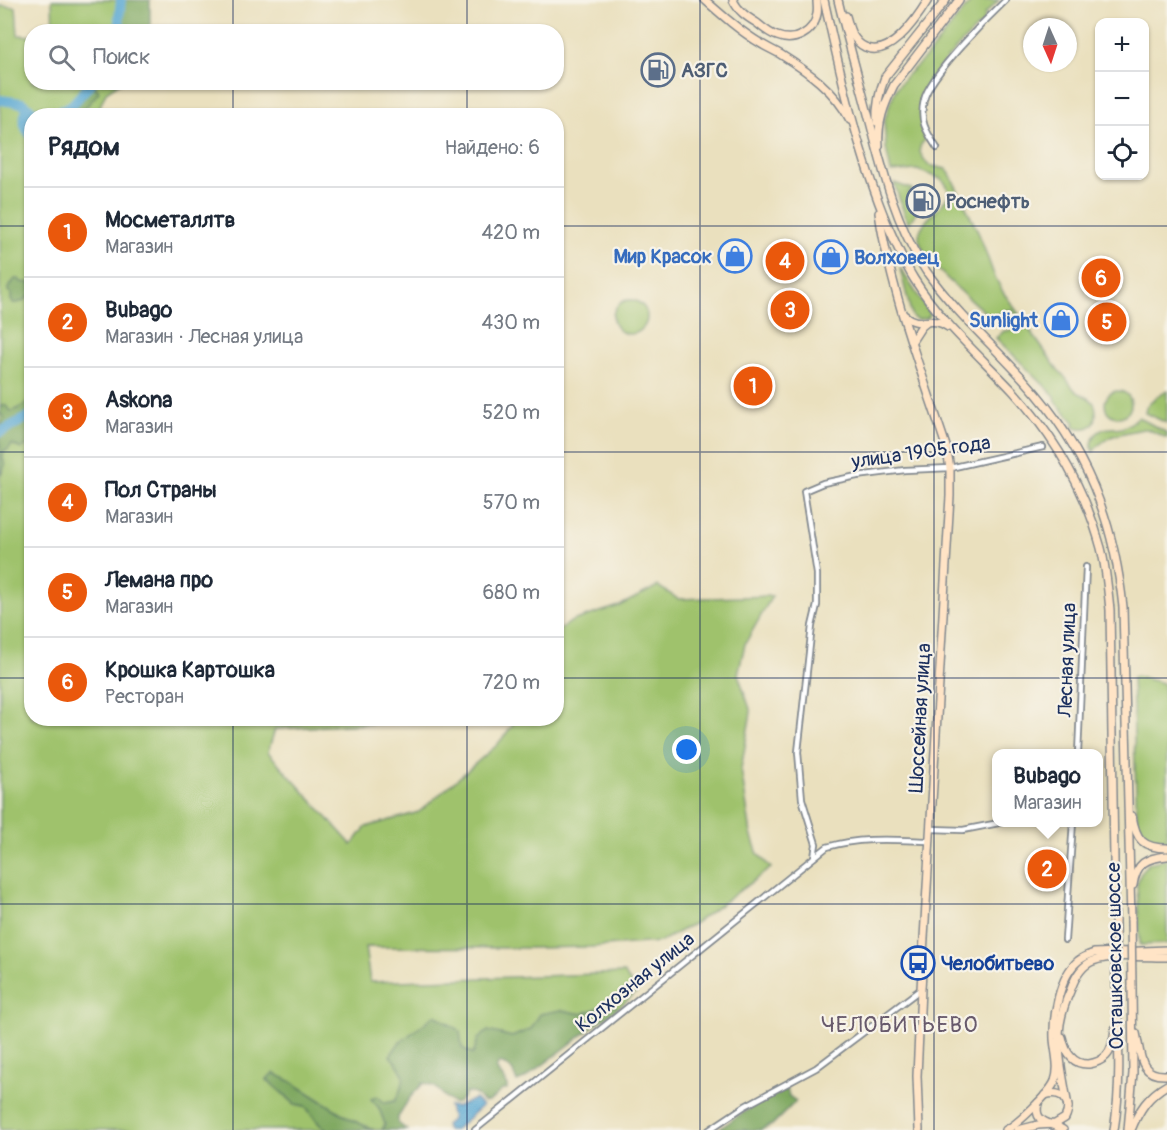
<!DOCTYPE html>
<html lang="ru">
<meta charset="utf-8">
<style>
body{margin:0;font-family:Pangolin,sans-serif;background:#f6f6f7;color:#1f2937}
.controls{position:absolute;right:18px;top:18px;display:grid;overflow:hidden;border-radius:12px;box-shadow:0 2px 4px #0004}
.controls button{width:54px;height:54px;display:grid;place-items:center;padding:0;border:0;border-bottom:2px solid #e0e1e3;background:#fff;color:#1f2937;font:30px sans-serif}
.compass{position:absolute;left:1023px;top:18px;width:54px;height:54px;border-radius:50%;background:#fff;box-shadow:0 2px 4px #0004;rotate:177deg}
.you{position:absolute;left:687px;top:750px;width:21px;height:21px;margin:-15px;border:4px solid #fff;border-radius:50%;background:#1a73e8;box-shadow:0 0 0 9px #1a73e833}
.badge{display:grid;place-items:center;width:39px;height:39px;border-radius:50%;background:#ea580c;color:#fff;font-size:20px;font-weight:700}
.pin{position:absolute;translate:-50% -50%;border:3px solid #fff;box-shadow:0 2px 6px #0006}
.popup{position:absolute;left:992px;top:749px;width:111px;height:78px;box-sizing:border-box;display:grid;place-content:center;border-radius:12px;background:#fff;filter:drop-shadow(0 2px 4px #0005);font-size:20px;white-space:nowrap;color:#747a83}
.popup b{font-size:22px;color:#1f2937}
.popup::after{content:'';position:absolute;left:50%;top:100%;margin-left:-12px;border:12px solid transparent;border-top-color:#fff}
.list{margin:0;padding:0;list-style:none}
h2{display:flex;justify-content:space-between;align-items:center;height:78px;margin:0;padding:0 24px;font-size:26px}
h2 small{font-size:20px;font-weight:400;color:#747a83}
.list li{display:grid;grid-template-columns:39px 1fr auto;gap:18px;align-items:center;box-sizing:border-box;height:90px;padding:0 24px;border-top:2px solid #e0e1e3}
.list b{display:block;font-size:22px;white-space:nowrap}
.list p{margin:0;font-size:20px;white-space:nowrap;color:#747a83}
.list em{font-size:20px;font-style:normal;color:#747a83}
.icon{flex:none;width:33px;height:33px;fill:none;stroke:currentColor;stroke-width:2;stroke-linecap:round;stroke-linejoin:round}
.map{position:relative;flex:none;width:1167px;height:1130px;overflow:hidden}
.search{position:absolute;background:#fff;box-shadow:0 2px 4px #0004;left:24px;top:24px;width:540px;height:66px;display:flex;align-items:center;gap:15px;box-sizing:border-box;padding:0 21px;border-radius:24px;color:#747a83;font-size:22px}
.panel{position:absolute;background:#fff;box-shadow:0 2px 4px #0004;left:24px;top:108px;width:540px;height:618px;border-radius:24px}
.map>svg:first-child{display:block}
</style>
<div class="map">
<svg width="1167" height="1130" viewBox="0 0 1167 1130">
<rect width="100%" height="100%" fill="#f7f3e8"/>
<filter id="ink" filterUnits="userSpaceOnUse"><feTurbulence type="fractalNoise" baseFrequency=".0167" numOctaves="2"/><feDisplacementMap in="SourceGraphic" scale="12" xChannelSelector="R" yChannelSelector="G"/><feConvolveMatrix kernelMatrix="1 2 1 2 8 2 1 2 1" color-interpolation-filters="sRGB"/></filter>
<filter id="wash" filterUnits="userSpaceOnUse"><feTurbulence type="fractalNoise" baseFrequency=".008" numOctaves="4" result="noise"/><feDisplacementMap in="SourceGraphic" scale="24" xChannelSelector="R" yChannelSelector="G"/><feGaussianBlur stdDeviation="1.35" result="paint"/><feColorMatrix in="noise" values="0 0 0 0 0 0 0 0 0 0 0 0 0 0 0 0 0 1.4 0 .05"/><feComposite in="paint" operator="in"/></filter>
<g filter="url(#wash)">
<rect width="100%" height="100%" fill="#eae0be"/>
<g fill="#9fc26c" stroke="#5d7865" stroke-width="1.5">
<path d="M52,0H124L122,19L124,31H53Z"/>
<path d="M972,0H999L985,14L984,21C964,41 927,74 921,102C919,114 922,127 926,139C914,150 921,154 928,165L946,169L950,174L979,234L994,275L1003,292L1024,321L1022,323L1011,309L1008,311L1006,310L994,316L990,317C972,300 920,261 919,237C919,214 966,200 941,179L917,170L891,172L886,148L884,122L890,103L896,89L906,76L927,56Z"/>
<path d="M0,6L16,7L18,35L31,36L32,82L120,83L106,92L100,106L108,115L32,116V718L380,719L382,723L275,729L268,752L352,845L366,827L419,812L497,745L513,725L515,719L556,718L557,632L572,621L619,606L658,586L678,599L772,596L745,644L738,674L751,712L741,769L751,834L758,854L771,868L695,923L660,942L591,947L530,948L365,947L370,982L624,973L637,992L618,1008L611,1003L582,1014L561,1010L531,1029L512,1037L488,1031L473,1054L462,1048L403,1069L404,1085L396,1101L385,1103L379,1108L385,1124L382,1130H374L352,1120L290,1081L267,1080L295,1104L305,1106L320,1125L327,1130H0Z"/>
<path d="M894,183L912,189V191L908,193L912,206L916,205L917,212L909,223L905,216Z"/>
<path d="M900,268L930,314L928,318L917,320L912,317Z"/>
<circle cx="630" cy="317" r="17"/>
<path d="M1026,325L1058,370C1067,377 1069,385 1076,391C1081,395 1088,396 1092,401C1096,404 1096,410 1096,414C1096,428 1085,431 1073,426L1075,423L1056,402L1055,396L996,338L1004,331L1021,329Z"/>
<path d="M1167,390V423L1145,413C1145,401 1159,397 1167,390Z"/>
<circle cx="1118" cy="404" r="13"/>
<path d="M1138,417L1167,433V438L1147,429H1143C1122,434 1106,434 1093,452C1089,440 1097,428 1111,428C1120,427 1112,430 1121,428C1128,426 1133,422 1138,417Z"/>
<path d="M1136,676L1163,683L1165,702H1167V845C1147,844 1141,840 1137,821L1132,678Z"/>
<path d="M1167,859V944L1140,945L1137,884L1142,870L1149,863Z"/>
</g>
<g fill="#7fa860" stroke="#4d6c5f" stroke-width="1.5">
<path d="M124,0H150V31H124L122,20Z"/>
<path d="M94,84L99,92L80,114L79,115H57C76,110 83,99 94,84Z"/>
<path d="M15,279H19L21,282L31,283V294C27,299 21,304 13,303L11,300V293L8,291V288Z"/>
<path d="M31,401V445H27L21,449L12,444L8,450H4L3,458L5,465L1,475H0V423H2L4,417L0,414L1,406L5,405L11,411L15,410Z"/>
<path d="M611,1003L618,1008L524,1079L517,1082C514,1072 510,1065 499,1063L496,1068C500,1078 508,1078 507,1090H502L489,1102H483C478,1095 474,1092 466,1093C454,1115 447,1096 436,1088C432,1085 428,1084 423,1083C419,1089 413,1093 409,1099C405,1104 403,1111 398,1117V1123L407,1130H382L385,1124L379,1108L371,1099L377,1096L385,1103L395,1101C407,1079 407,1074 390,1056L399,1043L435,1015L460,1031L462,1048L473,1054L478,1039L488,1031L512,1037L531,1029L540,1014L561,1010L582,1014Z"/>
<path d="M273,1073L290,1081L352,1120L374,1130H327L320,1125L305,1106L295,1104L267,1079Z"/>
<path d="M787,1089L789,1096L796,1101L772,1125L760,1130H718L736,1117L775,1093L781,1092Z"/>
</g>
<path fill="#58a7d2" stroke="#3a6b98" stroke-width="1.5" d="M475,1099L482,1106L455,1130H447L445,1125L452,1119L449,1106L456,1107Z"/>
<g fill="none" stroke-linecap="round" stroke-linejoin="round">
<g stroke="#58a7d2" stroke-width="10">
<path d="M121,32L119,18L121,0"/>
<path d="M0,100L22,103L40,116"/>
<path d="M28,108C22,119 23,127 32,136"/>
<path d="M51,116L72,105L92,82"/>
<path d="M0,432L32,415"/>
</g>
</g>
</g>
<g filter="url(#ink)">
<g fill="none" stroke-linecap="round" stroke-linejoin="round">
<g stroke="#82888e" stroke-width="8">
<g id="street">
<path d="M937,148C926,131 919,121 924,100C929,76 987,18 1006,0"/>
<path d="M1078,754L1086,567"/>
<path d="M931,829L963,830L1004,822"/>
<path d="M814,857L816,844L802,799L798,752L812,626L817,605V574L804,491L823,483L857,476L905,470L950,468L1043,447"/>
<path d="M1065,940L1073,822"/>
<path d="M475,1130L827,847C862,837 894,840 930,841"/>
<path d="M709,1130L745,1106L816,1068L921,989"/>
</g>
</g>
<g stroke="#82888e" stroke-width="10">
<g id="secondary">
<path d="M705,0C723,16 740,31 760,43C766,47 773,50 780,54C807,71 835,90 850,120"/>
<path d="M733,0C738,11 747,17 757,23C763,28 770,34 777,36C794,43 814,33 817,14C818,10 817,5 817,0"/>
<path d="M824,0C841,76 858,154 888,226C896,244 904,263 914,279C941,322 979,355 1013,391C1054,436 1085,489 1101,548C1106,568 1108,590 1110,610L1115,921"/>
<path d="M838,0C847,38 858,76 868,114C882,168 895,224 926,271C955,312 993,345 1026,382C1086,448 1114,520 1123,607L1131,920"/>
<path d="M846,16C848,22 849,29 852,34C855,39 860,45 865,47C890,59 917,18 928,0"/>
<path d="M877,122C876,105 879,92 885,77L946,0"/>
<path d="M879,146C877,123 884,105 894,85L959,0"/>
<path d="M879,213C891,293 921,370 946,446L950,468V496L921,989L917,1076L919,1130"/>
<path d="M904,315C921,330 930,314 948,327"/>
<path d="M912,341L921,327L927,322"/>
<path d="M1132,816C1136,840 1143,848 1167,848"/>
<path d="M1133,885C1136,863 1146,858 1167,856"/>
<path d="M1136,1033C1141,1055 1139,1077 1167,1075"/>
<path d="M1062,1037C1065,1051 1072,1065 1089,1064C1095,1063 1101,1061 1106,1056C1112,1050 1114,1038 1115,1029"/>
<path d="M1038,1103C1033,1124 1050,1122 1063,1130"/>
<path d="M1068,1107C1064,1081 1056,1052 1060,1024C1062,1012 1066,1000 1071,989C1075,977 1081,966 1093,961C1112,954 1146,957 1167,957"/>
<path d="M1006,1130C1018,1124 1050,1093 1055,1081C1060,1068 1055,1052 1054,1039C1053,1016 1059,977 1078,961C1083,957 1088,955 1094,953L1167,950"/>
<path d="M1018,1130L1038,1125L1055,1124L1065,1118C1073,1102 1062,1089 1045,1095"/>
<path d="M1114,1130C1122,1082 1118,1034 1116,986"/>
<path d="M1128,1130L1133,1073L1132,986"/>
<path d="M1131,1130C1139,1110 1148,1096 1167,1085"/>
</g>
</g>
<use href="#street" stroke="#fff" stroke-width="4.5"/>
<use href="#secondary" stroke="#ffe4c6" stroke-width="7"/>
<g stroke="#82888e" stroke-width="10" stroke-linecap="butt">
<g id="secondary-bridge">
<path d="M1131,920L1132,986"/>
<path d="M1115,921L1116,986"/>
</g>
</g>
<use href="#secondary-bridge" stroke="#ffe4c6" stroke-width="7"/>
</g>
</g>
<path fill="none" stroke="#1b2f5e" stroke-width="1.5" stroke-opacity="0.55" d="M233,0V32M467,0V32M700,0V1130M934,0V1130M233,82V116M467,82V116M0,226H32M556,226H1167M0,452H32M556,452H1167M0,678H32M556,678H1167M233,718V1130M467,718V1130M0,904H1167"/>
<defs>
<g id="fuel-ring" transform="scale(1.725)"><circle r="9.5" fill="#f7f3e8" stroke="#5c6f8a" stroke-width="1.5"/><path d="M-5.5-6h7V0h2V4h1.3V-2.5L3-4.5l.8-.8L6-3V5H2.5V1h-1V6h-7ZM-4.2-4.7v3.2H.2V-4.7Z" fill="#5c6f8a"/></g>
<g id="shop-ring" transform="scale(1.725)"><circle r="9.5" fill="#f7f3e8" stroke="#3f7fe0" stroke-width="1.5"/><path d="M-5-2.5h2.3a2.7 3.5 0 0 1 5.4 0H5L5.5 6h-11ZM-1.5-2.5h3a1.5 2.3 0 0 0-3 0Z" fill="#3f7fe0"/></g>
<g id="bus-ring" transform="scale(1.725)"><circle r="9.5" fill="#f7f3e8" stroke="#1a4fb4" stroke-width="1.5"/><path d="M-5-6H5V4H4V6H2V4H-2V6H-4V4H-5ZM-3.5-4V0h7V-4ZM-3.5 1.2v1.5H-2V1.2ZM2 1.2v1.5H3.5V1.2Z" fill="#1a4fb4"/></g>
</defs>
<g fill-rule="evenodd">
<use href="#fuel-ring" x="658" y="70"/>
<use href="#fuel-ring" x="923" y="201"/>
<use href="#shop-ring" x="735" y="256"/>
<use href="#shop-ring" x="831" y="257"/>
<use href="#shop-ring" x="1061" y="320"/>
<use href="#bus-ring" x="918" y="963"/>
</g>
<g text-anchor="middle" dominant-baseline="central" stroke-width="4.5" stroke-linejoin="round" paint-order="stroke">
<g font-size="20" font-weight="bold" fill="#4e5e75" stroke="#f7f3e8" text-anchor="start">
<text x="681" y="70">АЗГС</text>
<text x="946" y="201">Роснефть</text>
</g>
<g font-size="20" font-weight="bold" fill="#366cbe" stroke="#f7f3e8" text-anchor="end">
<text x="712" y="256">Мир Красок</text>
<text x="854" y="257" text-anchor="start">Волховец</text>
<text x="1038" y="320">Sunlight</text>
</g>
<g font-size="20" fill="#1b2f5e" stroke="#f7f3e8">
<text transform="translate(921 452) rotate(-8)">улица 1905 года</text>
<text transform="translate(1067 660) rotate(-88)">Лесная улица</text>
<text transform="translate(920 718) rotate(-87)">Шоссейная улица</text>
<text transform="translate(1115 956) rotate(-91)">Осташковское шоссе</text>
<text transform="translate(635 982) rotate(-39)">Колхозная улица</text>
</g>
<g font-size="20" font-weight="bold" fill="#164399" stroke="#f7f3e8" text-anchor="start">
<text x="941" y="963">Челобитьево</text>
</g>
<g font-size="22" letter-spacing="1.5" fill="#685a6c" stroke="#f7f3e8">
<text x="900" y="1025">ЧЕЛОБИТЬЕВО</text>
</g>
</g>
</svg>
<div class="controls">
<button>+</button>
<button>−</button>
<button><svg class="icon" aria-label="locate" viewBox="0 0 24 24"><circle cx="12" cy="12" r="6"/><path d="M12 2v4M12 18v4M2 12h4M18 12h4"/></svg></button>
</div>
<svg class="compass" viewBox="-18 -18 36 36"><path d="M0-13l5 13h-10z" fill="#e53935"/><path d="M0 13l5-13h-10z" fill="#747a83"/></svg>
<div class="you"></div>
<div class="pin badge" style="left:753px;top:386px">1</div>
<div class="pin badge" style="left:1047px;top:869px">2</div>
<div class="popup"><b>Bubago</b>Магазин</div>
<div class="pin badge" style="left:790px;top:310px">3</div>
<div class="pin badge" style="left:785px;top:261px">4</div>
<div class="pin badge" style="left:1107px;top:322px">5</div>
<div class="pin badge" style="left:1101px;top:278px">6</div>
<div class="search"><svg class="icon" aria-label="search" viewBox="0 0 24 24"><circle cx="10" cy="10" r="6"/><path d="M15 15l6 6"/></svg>Поиск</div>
<section class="panel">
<h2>Рядом<small>Найдено: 6</small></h2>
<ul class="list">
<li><span class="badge">1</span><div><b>Мосметаллтв</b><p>Магазин</p></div><em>420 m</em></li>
<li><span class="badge">2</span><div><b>Bubago</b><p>Магазин · Лесная улица</p></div><em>430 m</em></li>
<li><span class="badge">3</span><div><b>Askona</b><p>Магазин</p></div><em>520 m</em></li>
<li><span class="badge">4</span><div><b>Пол Страны</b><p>Магазин</p></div><em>570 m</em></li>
<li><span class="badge">5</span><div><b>Лемана про</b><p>Магазин</p></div><em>680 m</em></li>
<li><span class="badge">6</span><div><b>Крошка Картошка</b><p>Ресторан</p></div><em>720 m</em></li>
</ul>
</section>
</div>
